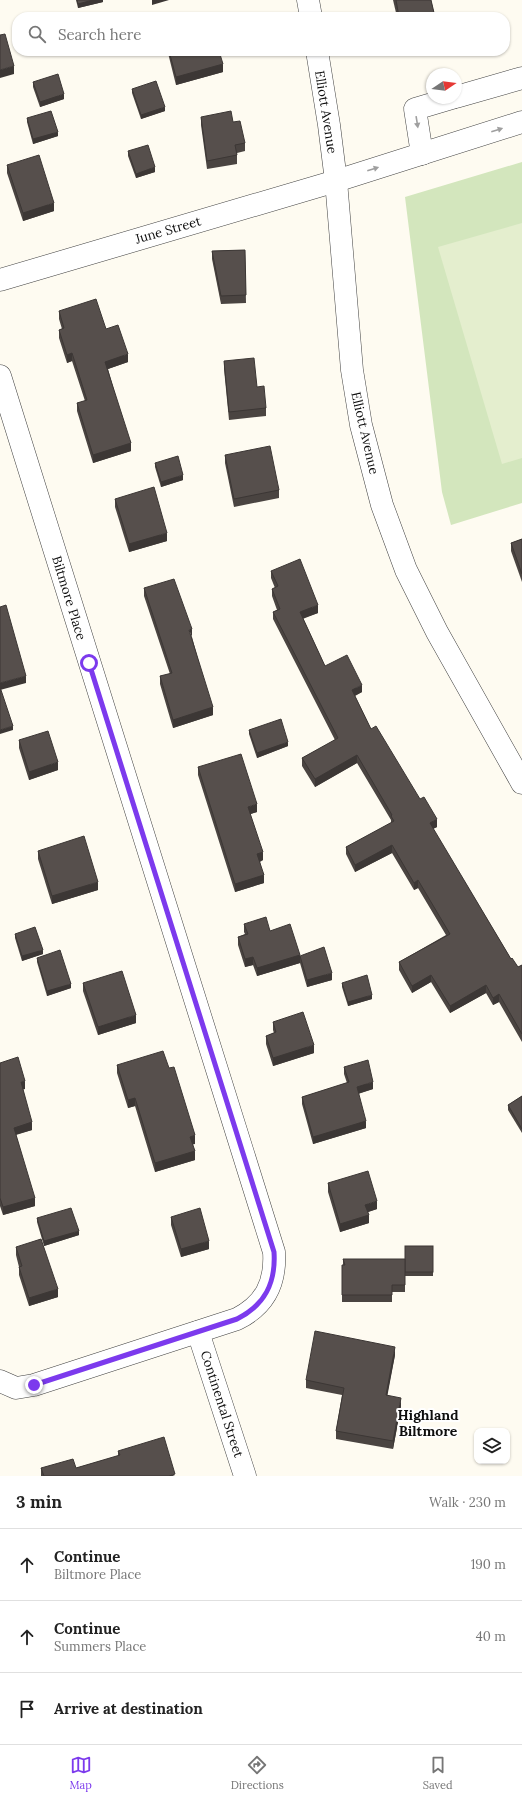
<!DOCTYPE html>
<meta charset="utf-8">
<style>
body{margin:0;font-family:Lora,serif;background:#f2f2f2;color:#222}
.controls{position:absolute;right:12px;bottom:12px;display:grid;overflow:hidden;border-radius:8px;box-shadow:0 1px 3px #0004}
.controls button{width:36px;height:36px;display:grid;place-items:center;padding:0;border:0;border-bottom:1px solid #e0e0e0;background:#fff;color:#222;font:20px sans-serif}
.compass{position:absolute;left:426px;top:68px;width:36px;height:36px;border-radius:50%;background:#fff;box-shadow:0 1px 3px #0004;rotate:77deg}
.stop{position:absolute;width:12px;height:12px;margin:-9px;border:3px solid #7c3aed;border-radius:50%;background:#fff}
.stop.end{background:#7c3aed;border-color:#fff;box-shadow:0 1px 4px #0008}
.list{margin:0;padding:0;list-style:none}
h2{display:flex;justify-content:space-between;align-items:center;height:52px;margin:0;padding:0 16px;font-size:17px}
h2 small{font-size:13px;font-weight:400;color:#767676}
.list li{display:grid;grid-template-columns:26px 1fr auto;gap:12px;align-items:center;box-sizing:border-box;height:72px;padding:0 16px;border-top:1px solid #e0e0e0}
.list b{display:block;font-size:15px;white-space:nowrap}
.list p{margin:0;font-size:13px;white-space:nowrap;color:#767676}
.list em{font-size:13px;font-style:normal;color:#767676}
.icon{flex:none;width:22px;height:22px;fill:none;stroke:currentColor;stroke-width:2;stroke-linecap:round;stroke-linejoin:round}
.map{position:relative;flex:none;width:522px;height:1476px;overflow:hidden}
.search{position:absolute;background:#fff;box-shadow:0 1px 3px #0004;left:12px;right:12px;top:12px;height:44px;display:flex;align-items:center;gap:10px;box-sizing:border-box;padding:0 14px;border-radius:16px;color:#767676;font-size:15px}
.sheet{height:268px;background:#fff}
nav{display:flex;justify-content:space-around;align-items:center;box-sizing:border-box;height:56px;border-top:1px solid #e0e0e0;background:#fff;font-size:11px;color:#767676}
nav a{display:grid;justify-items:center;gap:2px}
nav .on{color:#7c3aed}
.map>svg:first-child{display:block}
</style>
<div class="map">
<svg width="522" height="1476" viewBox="0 0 522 1476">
<rect width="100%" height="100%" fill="#fefbf1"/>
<path fill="#d3e6bd" d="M522,162V503L451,525L442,492L405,197Z"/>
<path fill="#e4eece" d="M522,223V458L502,464L438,247Z"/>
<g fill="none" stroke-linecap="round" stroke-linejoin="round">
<g stroke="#414141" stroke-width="23">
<g id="minor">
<path d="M308,0L311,17"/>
<path d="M317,51L329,125L336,181L352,370L361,425L382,505L406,570L437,632L522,783"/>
<path d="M456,97L522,78"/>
<path d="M422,154L415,109L452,98"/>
<path d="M0,280L336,181L522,122"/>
<path d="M0,376L274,1252C276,1283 265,1305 237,1319L34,1385L16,1388L0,1381"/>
<path d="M198,1332L245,1476"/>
</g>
</g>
<use href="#minor" stroke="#fff" stroke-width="22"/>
</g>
<g fill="#4a4441">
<path d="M76,0H103V2L78,8Z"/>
<path d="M393,0H431L435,17H397Z"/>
<path d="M168,51H219L223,72L176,85L168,53Z"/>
<path d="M33,82L64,99L40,107L33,87Z"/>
<path d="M132,89L165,111L141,119L132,93Z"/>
<path d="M201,117L245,143V151L237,153V164L207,169L201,125Z"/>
<path d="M27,118L58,136L33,144L27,122Z"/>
<path d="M128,151L155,172L136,178L128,156Z"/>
<path d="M7,165L54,211L23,221L7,173Z"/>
<path d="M245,250L246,303L221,304L212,259V251Z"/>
<path d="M59,311L106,329L128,362L108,369L131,451L93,463L77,411V403L85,401L72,361L67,363L59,338V330L62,329L59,319Z"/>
<path d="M224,361L257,387L266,408V416L229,420L224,369Z"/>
<path d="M225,455L279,490V498L234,507L225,463Z"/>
<path d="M155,463L183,480L161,487L155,467Z"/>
<path d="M115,499L167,541L129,552L115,507Z"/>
<path d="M522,539V582L511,551V543Z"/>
<path d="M271,571L318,613L303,618L325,666L362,692L355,696L371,729L437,827L433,829L511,959L518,967L522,965V1042L499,1002L493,1005L486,993L450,1013L431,982L412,993L399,970V962L446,935L418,888L414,890L392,853L355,872L346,854V847L391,823V820L357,763L315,787L302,766V758L335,740L273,619V612L277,610L272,596V589L275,588L271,578Z"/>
<path d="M144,588L192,637L213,715L173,728L160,684V676L170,674L144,596Z"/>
<path d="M249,730L288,746L257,758L249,734Z"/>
<path d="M19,740L58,770L29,780L19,748Z"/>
<path d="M198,767L257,812L250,814L263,860L260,862L264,883L235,892L198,775Z"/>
<path d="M38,851L98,890L52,904L38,859Z"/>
<path d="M244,924L270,931L300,956L332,980L307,987L300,963L257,976L253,965L245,967L238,945V937L245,934L244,932Z"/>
<path d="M15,934L43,954L22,961L15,938Z"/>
<path d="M37,958L71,988L47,996L37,962Z"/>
<path d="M83,983L136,1023L98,1035L83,991Z"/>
<path d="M342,983L372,999L348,1006L342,987Z"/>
<path d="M273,1022L314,1053L273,1066L266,1044V1036L274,1033L273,1030Z"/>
<path d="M0,1063L25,1089H23L32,1130L16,1135L35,1206L3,1215L0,1206Z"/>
<path d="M117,1065L169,1068L195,1144H193L195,1160L155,1172L135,1106L128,1108L117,1073Z"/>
<path d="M344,1067L373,1089L358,1094L366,1128L313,1144L302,1104V1097L347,1083L344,1074Z"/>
<path d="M522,1096V1133L508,1110V1105Z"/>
<path d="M328,1183L377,1209L368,1212L369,1223L340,1232L328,1192Z"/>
<path d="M171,1217L209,1249L181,1257L171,1225Z"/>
<path d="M37,1218L79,1235L44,1246L37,1222Z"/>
<path d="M433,1246V1276H405V1292H392V1302H342V1265H343V1259H405Z"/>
<path d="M16,1247L58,1297L29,1306L19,1275V1267L16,1255Z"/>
<path d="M395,1355L387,1395L401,1406L393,1449L336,1439V1431L342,1395L306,1388V1380Z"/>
<path d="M118,1451L175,1476H41V1468H76L118,1456Z"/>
</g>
<g fill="#3c3735">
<path d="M93,0H103V2L78,8V4Z"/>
<path d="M152,0H169L152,5Z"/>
<path d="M223,64V72L176,85V77Z"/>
<path d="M14,66V74L0,78V70Z"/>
<path d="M64,94V99L40,107V102Z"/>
<path d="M165,107V111L141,119V115Z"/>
<path d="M58,132V136L33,144V139Z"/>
<path d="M155,167V172L136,178V174Z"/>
<path d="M54,203V211L23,221V213Z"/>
<path d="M72,353V361L67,363V355Z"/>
<path d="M128,354V362L105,370V362Z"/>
<path d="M131,443V451L93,463V455Z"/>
<path d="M183,475V480L161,487V482Z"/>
<path d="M167,533V541L129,552V544Z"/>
<path d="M318,605V613L300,620V612Z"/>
<path d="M192,629V637L189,630Z"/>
<path d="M26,676V683L0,690V683Z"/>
<path d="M362,685V692L352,697V690Z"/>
<path d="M213,707V715L173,728V720Z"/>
<path d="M13,726V730L0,734V730Z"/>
<path d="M288,742V746L257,758V753Z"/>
<path d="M357,755V763L315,787V779Z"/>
<path d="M58,762V770L29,780V772Z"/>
<path d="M257,804V812L248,815V807Z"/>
<path d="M437,819V827L430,830V823Z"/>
<path d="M392,845V853L355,872V865Z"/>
<path d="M263,852V860L257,862V854Z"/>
<path d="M264,875V883L235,892V884Z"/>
<path d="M418,880V888L414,890V883Z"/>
<path d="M98,882V890L52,904V896Z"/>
<path d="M43,950V954L22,961V956Z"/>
<path d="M300,955V963L257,976V968Z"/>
<path d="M253,957V965L245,967V959Z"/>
<path d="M332,973V980L307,987V980Z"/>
<path d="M431,975V982L412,993V986Z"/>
<path d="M71,984V988L47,996V991Z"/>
<path d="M486,985V993L450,1013V1006Z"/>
<path d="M499,994V1002L493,1005V998Z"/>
<path d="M372,995V999L348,1006V1002Z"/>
<path d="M136,1015V1023L98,1035V1027Z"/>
<path d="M314,1045V1053L273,1066V1058Z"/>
<path d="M25,1081V1089L21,1090V1082Z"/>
<path d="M373,1082V1089L357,1094V1087Z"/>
<path d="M135,1098V1106L128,1108V1100Z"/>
<path d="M366,1121V1128L313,1144V1137Z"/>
<path d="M32,1122V1130L14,1135V1128Z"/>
<path d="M195,1135V1144L190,1145V1137Z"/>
<path d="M195,1151V1160L155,1172V1163Z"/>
<path d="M35,1198V1206L3,1215V1207Z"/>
<path d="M377,1201V1209L365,1213V1205Z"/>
<path d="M369,1215V1223L340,1232V1224Z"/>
<path d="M79,1231V1235L44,1246V1241Z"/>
<path d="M209,1241V1249L181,1257V1249Z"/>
<path d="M58,1289V1297L29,1306V1298Z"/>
<path d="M395,1347V1355L386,1403V1395Z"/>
<path d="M401,1398V1406L393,1449V1441Z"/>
</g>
<g fill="#564f4c" stroke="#3c3735">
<path d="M77,0H93L78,4Z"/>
<path d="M396,0H431L435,17H399Z"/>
<path d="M5,34L14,66L0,70V35Z"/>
<path d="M169,51H219L223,64L176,77Z"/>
<path d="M58,74L64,94L40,102L33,82Z"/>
<path d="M156,81L165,107L141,115L132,89Z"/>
<path d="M51,111L58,132L33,139L27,118Z"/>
<path d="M231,111L233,122L240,121L245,143L235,145L237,155L207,161L201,117Z"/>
<path d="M148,145L155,167L136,174L128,151Z"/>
<path d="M39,155L54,203L23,213L7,165Z"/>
<path d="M245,250L246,295L221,296L212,251Z"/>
<path d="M96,299L106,329L118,325L128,354L105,362L131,443L93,455L77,403L87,400L72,353L67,355L59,330L64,328L59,311Z"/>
<path d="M254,358L257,387L264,386L266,408L229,412L224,361Z"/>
<path d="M270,446L279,490L234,499L225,455Z"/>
<path d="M178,456L183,475L161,482L155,463Z"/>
<path d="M154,487L167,533L129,544L115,499Z"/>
<path d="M522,539V574L511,543Z"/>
<path d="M300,559L318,605L300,612L325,666L347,655L362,685L352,690L371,729L376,726L420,799L424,797L437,819L430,823L511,959L512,958L518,967L522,965V1034L499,994L493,998L486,985L450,1006L431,975L412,986L399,962L450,934L418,880L414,883L392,845L355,865L346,847L394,821L391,816L392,815L357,755L315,779L302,758L338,738L273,612L280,609L272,589L278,586L271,571Z"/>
<path d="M174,579L192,629L189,630L213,707L173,720L160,676L172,673L144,588Z"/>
<path d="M6,605L26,676L0,683V607Z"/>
<path d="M0,687L13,726L0,730Z"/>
<path d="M281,719L288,742L257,753L249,730Z"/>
<path d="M48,731L58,762L29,772L19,740Z"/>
<path d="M241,754L257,804L248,807L263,852L257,854L264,875L235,884L198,767Z"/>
<path d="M84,836L98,882L52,896L38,851Z"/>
<path d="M266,917L270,931L290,924L300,955L257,968L253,957L245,959L238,937L248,934L244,924Z"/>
<path d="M35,927L43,950L22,956L15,934Z"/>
<path d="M324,947L332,973L307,980L300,956Z"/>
<path d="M60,950L71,984L47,991L37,958Z"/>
<path d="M122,971L136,1015L98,1027L83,983Z"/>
<path d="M367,975L372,995L348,1002L342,983Z"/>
<path d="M303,1012L314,1045L273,1058L266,1036L276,1032L273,1022Z"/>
<path d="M163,1051L169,1068L174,1067L195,1135L190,1137L195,1151L155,1163L135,1098L128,1100L117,1065Z"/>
<path d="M18,1057L25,1081L21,1082L32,1122L14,1128L35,1198L3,1207L0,1198V1063Z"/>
<path d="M368,1060L373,1082L357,1087L366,1121L313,1137L302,1097L349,1082L344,1067Z"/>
<path d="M522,1096V1129L508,1105Z"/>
<path d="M368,1171L377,1201L365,1205L369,1215L340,1224L328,1183Z"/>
<path d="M71,1208L79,1231L44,1241L37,1218Z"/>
<path d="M200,1208L209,1241L181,1249L171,1217Z"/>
<path d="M41,1239L58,1289L29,1298L19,1267L22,1266L16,1247Z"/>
<rect x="405" y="1246" width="28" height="26"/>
<path d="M343,1259H405V1285H392V1295H342V1265H345Z"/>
<path d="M315,1331L395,1347L386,1395L401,1398L393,1441L336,1431L344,1388L306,1380Z"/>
<path d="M164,1437L175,1474L169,1476H44L41,1468L73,1459L76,1468L120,1455L118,1451Z"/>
</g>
<defs><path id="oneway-solid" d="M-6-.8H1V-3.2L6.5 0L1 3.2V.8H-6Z"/></defs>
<g fill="#9f9f9f">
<use href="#oneway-solid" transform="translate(417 122) rotate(81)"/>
<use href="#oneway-solid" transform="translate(497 130) rotate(-18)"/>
<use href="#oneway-solid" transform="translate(373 169) rotate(-18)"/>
</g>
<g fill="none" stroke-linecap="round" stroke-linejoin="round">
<path stroke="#7c3aed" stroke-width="5" d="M34,1385L237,1319C265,1305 276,1283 274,1252L89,663"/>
</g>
<g text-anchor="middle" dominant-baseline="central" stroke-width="4" stroke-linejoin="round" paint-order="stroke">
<g font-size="13" fill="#0e0e0e" stroke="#fff">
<text transform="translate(326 112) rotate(81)">Elliott Avenue</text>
<text transform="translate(168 230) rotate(-16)">June Street</text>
<text transform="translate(365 433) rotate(77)">Elliott Avenue</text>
<text transform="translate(69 598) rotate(73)">Biltmore Place</text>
<text transform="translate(222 1404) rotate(72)">Continental Street</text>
</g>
<g font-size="14" font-weight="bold" fill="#0e0e0e" stroke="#fff">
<text x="428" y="1415">Highland<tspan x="428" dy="16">Biltmore</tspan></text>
</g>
</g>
</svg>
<div class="controls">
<button><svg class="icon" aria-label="layers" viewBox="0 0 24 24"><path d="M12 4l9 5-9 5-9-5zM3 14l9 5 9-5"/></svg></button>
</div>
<svg class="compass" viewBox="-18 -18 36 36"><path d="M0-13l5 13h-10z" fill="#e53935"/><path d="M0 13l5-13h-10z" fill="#767676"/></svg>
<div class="stop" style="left:89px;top:663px"></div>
<div class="stop end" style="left:34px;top:1385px"></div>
<div class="search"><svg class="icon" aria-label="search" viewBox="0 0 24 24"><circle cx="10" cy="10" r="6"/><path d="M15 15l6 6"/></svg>Search here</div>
</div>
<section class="sheet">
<h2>3 min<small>Walk · 230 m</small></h2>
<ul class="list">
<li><svg class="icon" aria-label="ahead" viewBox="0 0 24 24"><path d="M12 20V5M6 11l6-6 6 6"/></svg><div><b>Continue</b><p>Biltmore Place</p></div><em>190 m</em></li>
<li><svg class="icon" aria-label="ahead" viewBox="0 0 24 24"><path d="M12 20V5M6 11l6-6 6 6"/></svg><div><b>Continue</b><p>Summers Place</p></div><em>40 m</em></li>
<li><svg class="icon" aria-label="arrive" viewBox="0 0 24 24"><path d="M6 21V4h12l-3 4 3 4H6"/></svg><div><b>Arrive at destination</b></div></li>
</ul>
</section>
<nav>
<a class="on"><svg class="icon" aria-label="map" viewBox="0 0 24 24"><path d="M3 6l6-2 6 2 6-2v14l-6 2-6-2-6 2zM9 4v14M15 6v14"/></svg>Map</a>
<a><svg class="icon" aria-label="directions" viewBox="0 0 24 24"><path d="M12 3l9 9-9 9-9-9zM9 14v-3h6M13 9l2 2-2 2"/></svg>Directions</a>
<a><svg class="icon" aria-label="saved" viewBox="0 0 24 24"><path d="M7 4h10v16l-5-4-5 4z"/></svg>Saved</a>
</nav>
